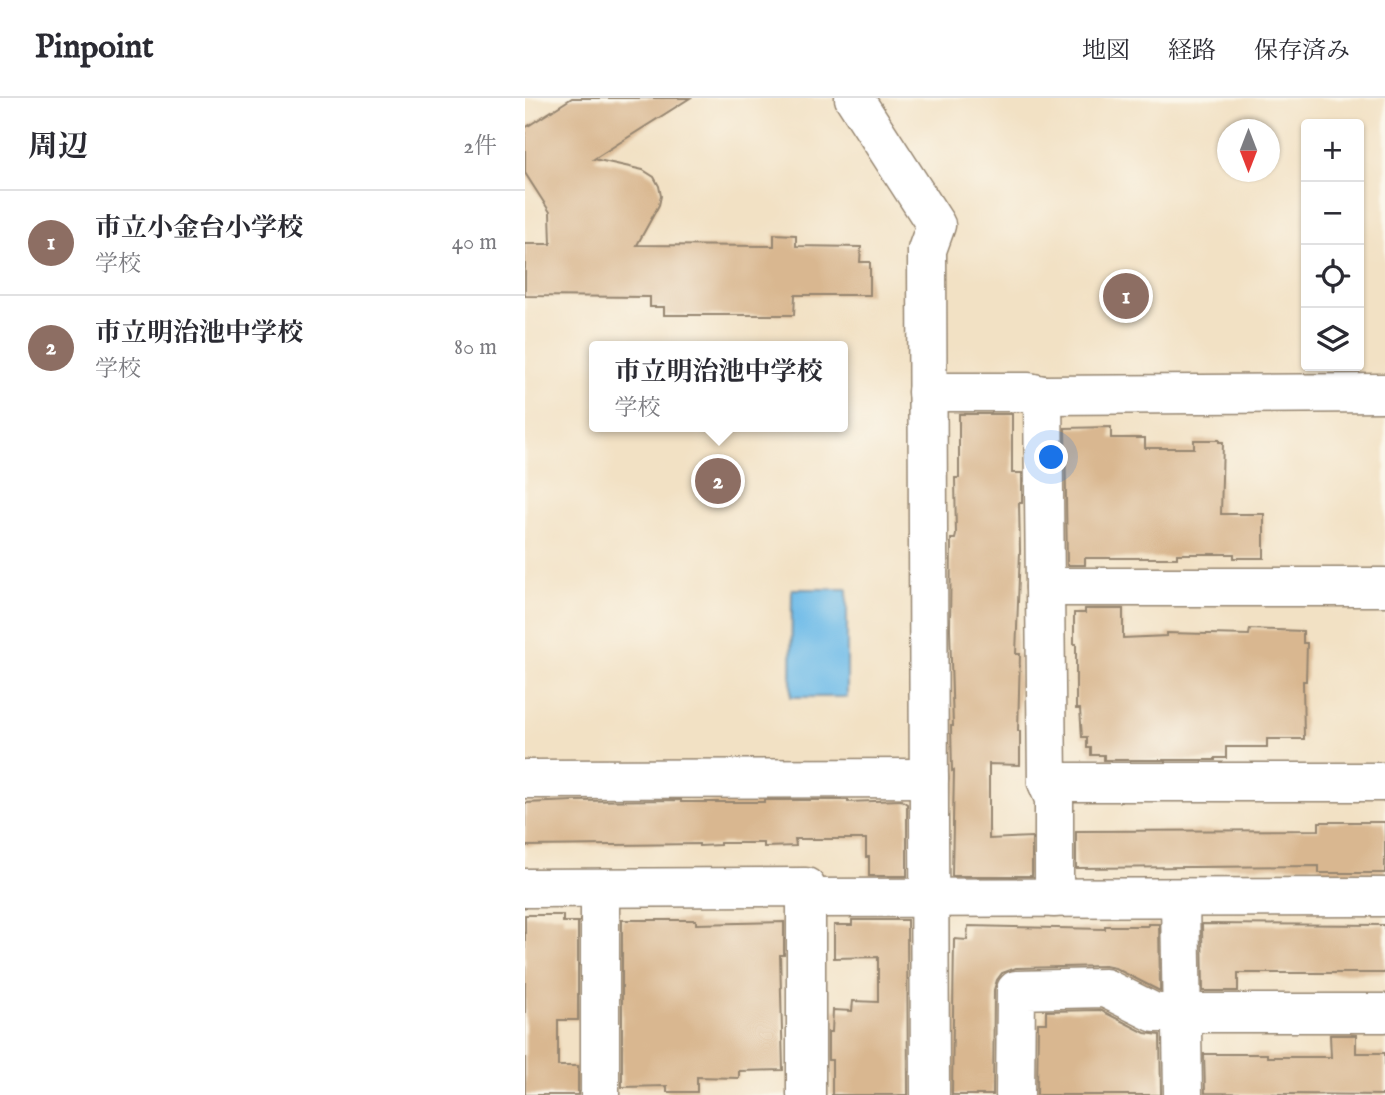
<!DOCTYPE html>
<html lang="ja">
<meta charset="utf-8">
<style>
body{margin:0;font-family:"IM FELL English","Noto Serif JP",serif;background:#f2f2f3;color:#2b2b33}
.controls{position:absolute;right:21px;top:21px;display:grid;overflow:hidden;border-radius:7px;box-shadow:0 2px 5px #0004}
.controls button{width:63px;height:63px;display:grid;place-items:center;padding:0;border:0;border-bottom:2px solid #e1e1e2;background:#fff;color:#2b2b33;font:35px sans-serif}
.compass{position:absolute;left:692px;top:21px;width:63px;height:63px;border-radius:50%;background:#fff;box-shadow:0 2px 5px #0004;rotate:180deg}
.you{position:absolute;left:527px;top:360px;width:24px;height:24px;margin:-18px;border:5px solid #fff;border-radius:50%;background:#1a73e8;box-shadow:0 0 0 10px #1a73e833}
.badge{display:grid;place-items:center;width:46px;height:46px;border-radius:50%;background:#b45309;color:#fff;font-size:23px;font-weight:700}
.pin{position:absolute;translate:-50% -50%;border:4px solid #fff;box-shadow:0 2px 7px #0006}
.popup{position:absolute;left:64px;top:243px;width:259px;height:91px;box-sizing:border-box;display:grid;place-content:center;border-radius:7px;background:#fff;filter:drop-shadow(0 2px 5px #0005);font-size:23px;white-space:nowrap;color:#7c7c81}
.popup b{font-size:26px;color:#2b2b33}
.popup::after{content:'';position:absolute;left:50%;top:100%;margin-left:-14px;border:14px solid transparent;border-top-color:#fff}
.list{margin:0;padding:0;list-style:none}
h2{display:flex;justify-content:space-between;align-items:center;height:91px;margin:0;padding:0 28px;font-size:30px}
h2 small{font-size:23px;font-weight:400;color:#7c7c81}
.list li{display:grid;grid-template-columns:46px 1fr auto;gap:21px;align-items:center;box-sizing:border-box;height:105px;padding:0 28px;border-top:2px solid #e1e1e2}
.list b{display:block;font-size:26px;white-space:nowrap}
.list p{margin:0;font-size:23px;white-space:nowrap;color:#7c7c81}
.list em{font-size:23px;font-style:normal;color:#7c7c81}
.icon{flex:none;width:38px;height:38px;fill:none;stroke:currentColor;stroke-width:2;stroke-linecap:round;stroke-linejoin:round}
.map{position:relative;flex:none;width:860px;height:997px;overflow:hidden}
header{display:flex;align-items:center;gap:42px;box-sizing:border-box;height:98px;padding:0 35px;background:#fff;border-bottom:2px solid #e1e1e2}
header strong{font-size:33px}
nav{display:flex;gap:38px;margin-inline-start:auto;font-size:24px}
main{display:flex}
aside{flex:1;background:#fff}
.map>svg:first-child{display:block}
</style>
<header>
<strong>Pinpoint</strong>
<nav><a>地図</a><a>経路</a><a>保存済み</a></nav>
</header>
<main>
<aside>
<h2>周辺<small>2件</small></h2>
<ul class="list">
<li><span class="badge" style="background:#8d6e63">1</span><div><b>市立小金台小学校</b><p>学校</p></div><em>40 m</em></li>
<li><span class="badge" style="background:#8d6e63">2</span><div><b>市立明治池中学校</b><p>学校</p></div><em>80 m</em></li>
</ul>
</aside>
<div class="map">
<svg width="860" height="997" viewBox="0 0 860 997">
<rect width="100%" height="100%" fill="#fbf7ec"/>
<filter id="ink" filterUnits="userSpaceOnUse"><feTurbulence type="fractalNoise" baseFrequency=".0143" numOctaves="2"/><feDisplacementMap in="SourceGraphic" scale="14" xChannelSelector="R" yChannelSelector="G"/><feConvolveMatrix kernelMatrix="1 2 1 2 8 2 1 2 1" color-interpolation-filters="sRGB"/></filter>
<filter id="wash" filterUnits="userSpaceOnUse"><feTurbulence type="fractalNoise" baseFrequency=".00686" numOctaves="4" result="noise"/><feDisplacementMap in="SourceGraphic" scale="28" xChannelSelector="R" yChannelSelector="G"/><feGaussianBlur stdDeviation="1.57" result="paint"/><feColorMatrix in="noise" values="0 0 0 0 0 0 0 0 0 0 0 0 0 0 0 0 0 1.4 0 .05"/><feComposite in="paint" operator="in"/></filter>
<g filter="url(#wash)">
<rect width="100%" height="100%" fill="#f2e1c4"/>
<path fill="#6ebbe8" stroke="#547283" stroke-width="2" d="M267,491H322V599H266Z"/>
<g id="blocks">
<g fill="#d9b790">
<path d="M47,0H165L69,61L118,72L129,79L134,88L136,98L134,107L112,147L249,148V136L271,137V148L336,149L335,164H345V197H270L269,217H139V209H125V199L0,198V146H26L25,114L0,75V30Z"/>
<path d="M434,316H487V375H497V405H494L495,453L491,556H495L493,633H495V667L464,666V741L507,739V778H427L429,672L427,673L426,628H428L425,531L426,441H430L431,437L430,380H434Z"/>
<path d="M586,329V340H620V350H669V342H694V344H698L696,416H739V460H709V456H652V460H560V467H542L540,330Z"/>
<path d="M560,511H598V540L642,538V535L724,537L725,531L778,533V545H782L781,583H778L779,641H742V649H701V660H690V662H579V657H566V650H562V639H557L555,611H551V546H549V515H560Z"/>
<path d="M156,702V704H239V702H323V704L376,702L382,706V778H344V759H341V741H270L271,748L239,749V745H195V747L174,748V746L0,748V705L49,703Z"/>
<path d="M794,724H860V775H794V768L551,770V733L794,732Z"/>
<path d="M0,817H38V824H53V922H33V968H53V997H0Z"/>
<path d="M97,822H171V826L259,824V857H255L258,972L214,973V980L172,979V994H142V988L97,989Z"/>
<path d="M327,822H382L383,997H307V962H303V934H307L308,912L327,913L328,903L353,904V859L309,860V827H327Z"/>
<path d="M623,826H634L635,893L590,870L580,868L491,870L477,875L472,882L469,892L468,997H427L429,841L442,842L443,828L580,831V828H623Z"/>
<path d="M677,826L860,827V875H713V893H678Z"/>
<path d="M575,912L620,935L635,937L636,997H512L513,925H521V913Z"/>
<path d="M805,937H831V955H860V997L680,995L679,956H742V959H806Z"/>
</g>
</g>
</g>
<g filter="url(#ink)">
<use href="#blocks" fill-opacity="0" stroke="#968671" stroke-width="2"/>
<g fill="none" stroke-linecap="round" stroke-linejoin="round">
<g stroke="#968671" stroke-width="41">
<g id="minor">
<path d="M329,0L411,127L402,152L405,997"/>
<path d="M402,294H504L518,297L860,295"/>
<path d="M518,297L522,684L529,701V800"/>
<path d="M520,489H860"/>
<path d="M0,681L404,680"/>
<path d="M522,684H860"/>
<path d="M0,790L281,789V997"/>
<path d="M75,790V997"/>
<path d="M281,800L860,799"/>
<path d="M655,800L658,997"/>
<path d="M490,997L491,892L580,890L630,915H860"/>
</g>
</g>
<use href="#minor" stroke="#fff" stroke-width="38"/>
</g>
</g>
</svg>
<div class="controls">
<button>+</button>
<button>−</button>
<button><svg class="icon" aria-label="locate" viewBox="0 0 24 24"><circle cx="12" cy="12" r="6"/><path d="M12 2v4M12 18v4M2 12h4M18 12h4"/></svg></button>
<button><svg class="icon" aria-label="layers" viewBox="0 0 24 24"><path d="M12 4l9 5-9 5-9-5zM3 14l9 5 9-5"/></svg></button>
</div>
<svg class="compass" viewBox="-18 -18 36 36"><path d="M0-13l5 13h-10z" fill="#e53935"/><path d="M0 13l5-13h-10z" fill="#7c7c81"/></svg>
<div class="you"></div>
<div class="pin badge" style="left:601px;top:198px;background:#8d6e63">1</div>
<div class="pin badge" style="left:193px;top:383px;background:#8d6e63">2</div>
<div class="popup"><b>市立明治池中学校</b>学校</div>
</div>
</main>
